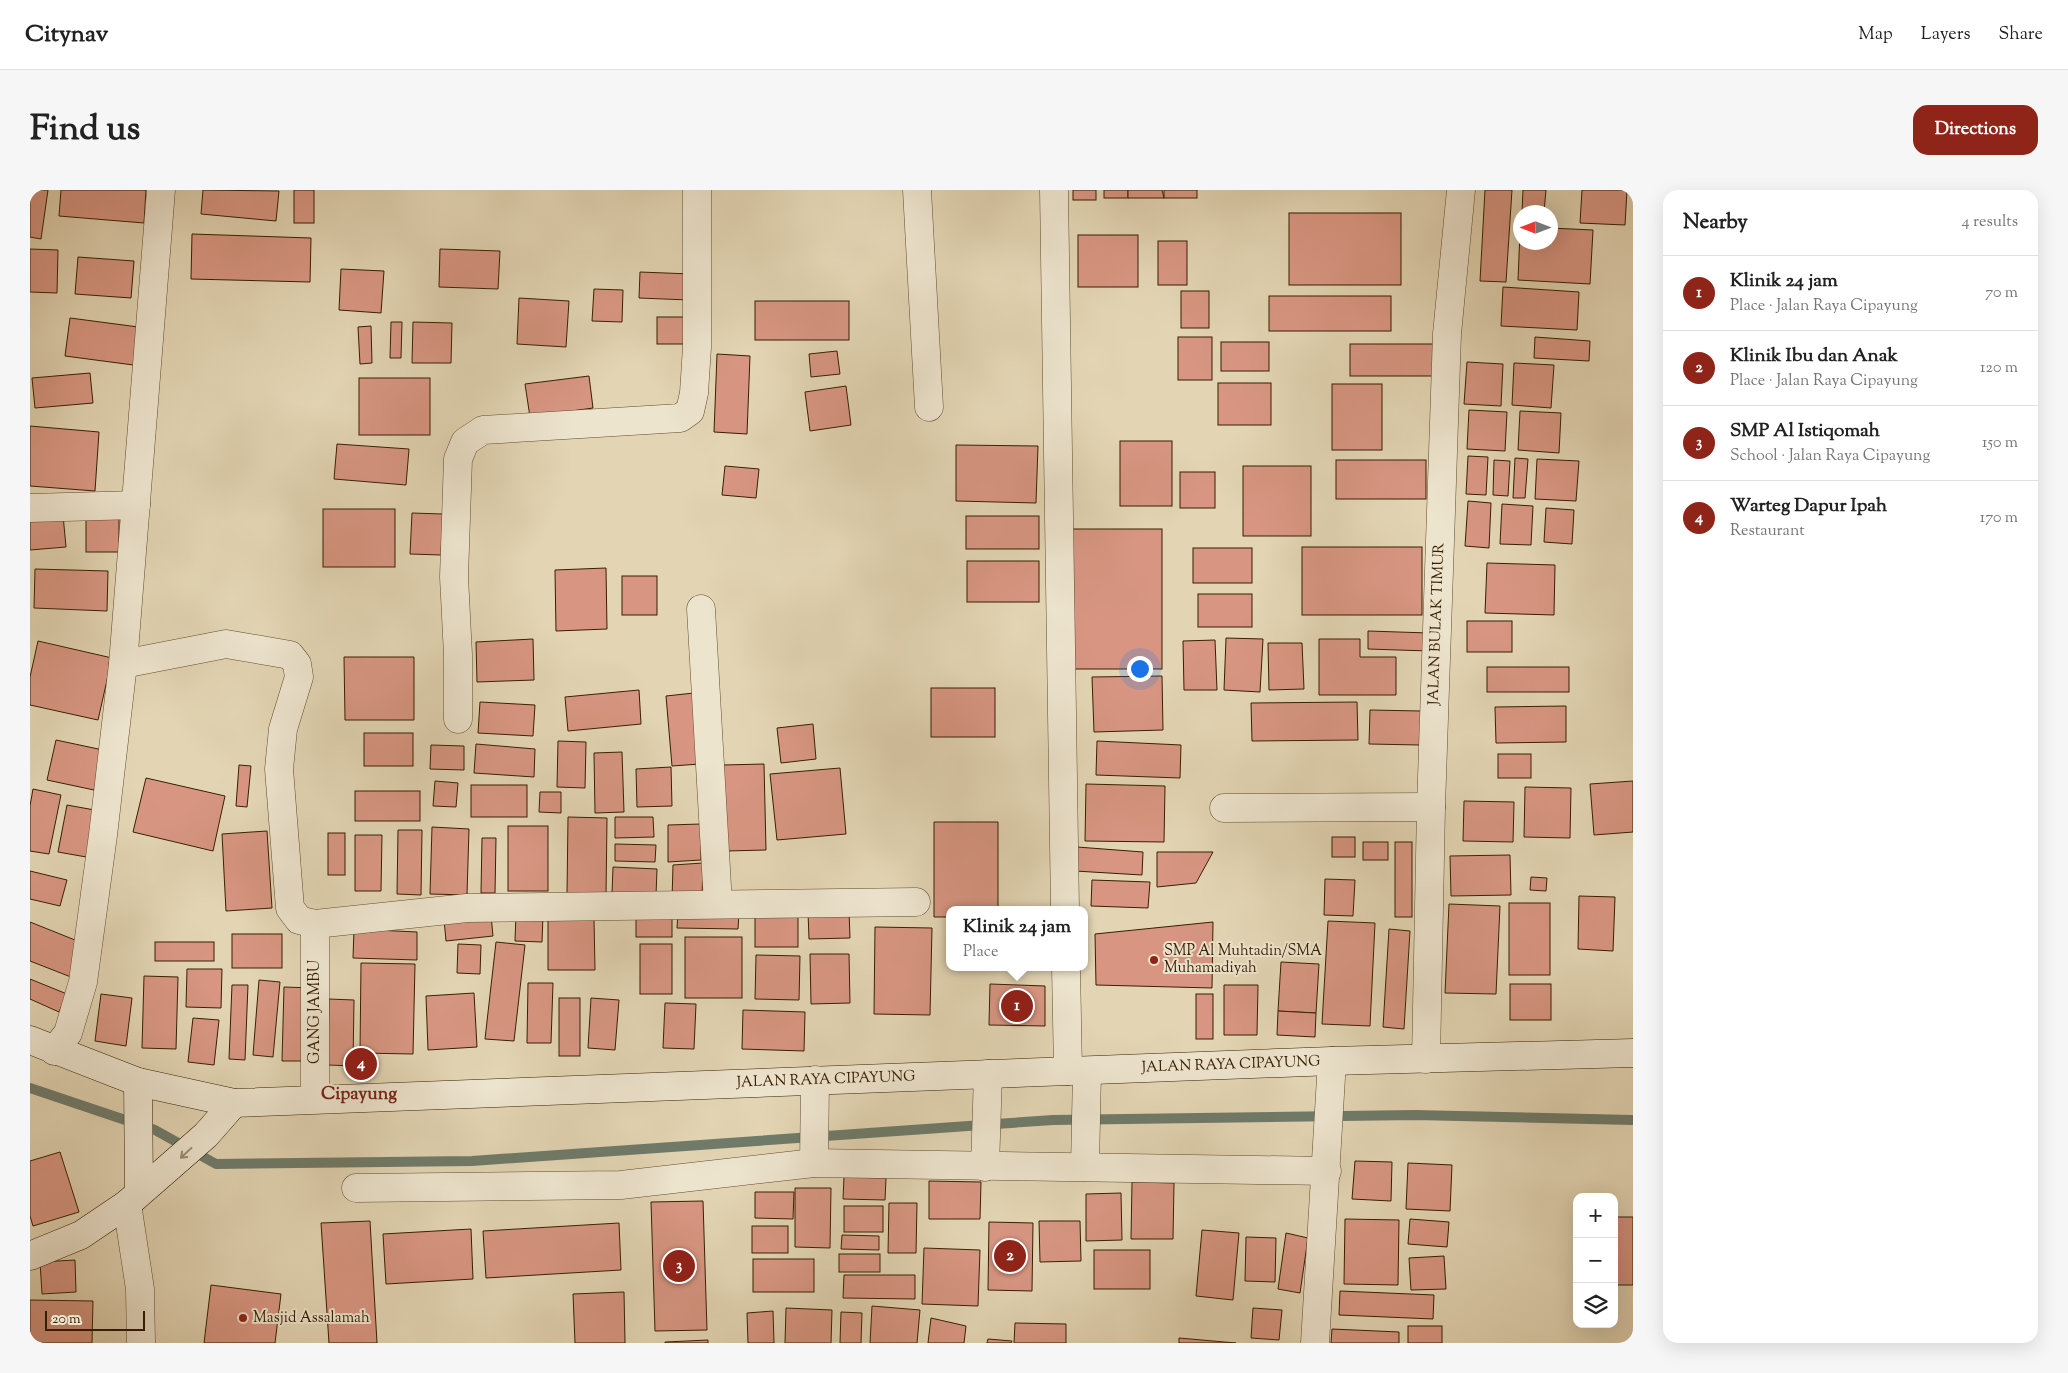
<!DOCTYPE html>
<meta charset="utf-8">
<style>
body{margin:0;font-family:"Sorts Mill Goudy",serif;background:#f6f6f6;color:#222}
.controls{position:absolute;right:15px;bottom:15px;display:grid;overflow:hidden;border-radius:10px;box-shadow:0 5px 20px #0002}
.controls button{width:45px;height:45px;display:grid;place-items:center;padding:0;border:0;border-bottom:1px solid #e0e0e0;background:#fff;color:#222;font:25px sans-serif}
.compass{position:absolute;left:1483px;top:15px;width:45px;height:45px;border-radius:50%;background:#fff;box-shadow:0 5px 20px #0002;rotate:270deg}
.scale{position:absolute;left:15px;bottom:12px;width:100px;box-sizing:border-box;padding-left:5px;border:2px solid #371f00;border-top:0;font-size:14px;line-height:18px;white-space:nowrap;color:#371f00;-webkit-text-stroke:4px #ede4ce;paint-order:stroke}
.you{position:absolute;left:1109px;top:478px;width:18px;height:18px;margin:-12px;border:4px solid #fff;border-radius:50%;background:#1a73e8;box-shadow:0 0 0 8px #1a73e833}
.badge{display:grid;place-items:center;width:32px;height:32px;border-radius:50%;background:#8f2418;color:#fff;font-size:16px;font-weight:700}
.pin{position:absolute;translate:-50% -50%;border:2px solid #fff;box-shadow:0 1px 5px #0006}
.popup{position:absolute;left:916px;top:716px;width:142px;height:65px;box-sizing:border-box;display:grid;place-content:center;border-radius:10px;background:#fff;filter:drop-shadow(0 1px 4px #0005);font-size:16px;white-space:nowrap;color:#767676}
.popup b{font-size:19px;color:#222}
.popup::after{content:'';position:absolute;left:50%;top:100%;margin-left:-10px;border:10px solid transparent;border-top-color:#fff}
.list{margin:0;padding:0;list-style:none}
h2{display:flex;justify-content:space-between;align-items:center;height:65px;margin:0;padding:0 20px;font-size:21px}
h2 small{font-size:16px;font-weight:400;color:#767676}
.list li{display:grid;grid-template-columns:32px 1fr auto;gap:15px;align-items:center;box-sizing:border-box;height:75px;padding:0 20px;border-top:1px solid #e0e0e0}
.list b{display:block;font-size:19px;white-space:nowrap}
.list p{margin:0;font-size:16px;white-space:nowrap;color:#767676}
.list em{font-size:16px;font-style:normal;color:#767676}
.icon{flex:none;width:28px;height:28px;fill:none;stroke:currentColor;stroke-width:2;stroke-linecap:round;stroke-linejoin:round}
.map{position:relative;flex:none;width:1603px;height:1153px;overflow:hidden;border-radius:15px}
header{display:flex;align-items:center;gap:30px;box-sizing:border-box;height:70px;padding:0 25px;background:#fff;border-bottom:1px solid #e0e0e0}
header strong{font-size:24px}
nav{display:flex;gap:28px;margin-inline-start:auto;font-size:18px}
.intro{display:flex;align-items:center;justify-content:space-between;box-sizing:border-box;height:120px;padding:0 30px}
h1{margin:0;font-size:35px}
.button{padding:12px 22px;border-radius:15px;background:#8f2418;color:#fff;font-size:18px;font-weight:700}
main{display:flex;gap:30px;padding:0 30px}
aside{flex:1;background:#fff;border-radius:15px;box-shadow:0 5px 20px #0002}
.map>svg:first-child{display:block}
</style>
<header>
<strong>Citynav</strong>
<nav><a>Map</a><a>Layers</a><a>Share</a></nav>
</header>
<div class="intro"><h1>Find us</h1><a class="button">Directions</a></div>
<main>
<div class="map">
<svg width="1603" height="1153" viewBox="0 0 1603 1153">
<rect width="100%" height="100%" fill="#e3d5b4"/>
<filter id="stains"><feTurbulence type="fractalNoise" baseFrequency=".004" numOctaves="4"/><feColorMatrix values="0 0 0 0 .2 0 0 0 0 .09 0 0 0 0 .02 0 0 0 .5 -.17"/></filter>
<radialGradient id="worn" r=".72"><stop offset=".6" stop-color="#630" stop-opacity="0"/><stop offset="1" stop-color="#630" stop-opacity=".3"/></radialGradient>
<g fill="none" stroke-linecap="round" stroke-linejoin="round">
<path stroke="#6f7b6a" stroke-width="10" d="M0,898L125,940L186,974L442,971L1023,930L1385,925L1603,930"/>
</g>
<g fill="#d89682" stroke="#371f00">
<path d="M0,0H18L11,49L0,47Z"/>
<path d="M31,0H116L114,33L29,26Z"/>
<path d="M173,0L249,1L246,31L171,24Z"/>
<rect x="264" y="0" width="20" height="33"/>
<rect x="1043" y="0" width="23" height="10"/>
<rect x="1074" y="0" width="24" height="8"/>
<path d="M1098,0H1132L1134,8H1098Z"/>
<rect x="1134" y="0" width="33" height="8"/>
<path d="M1455,0H1482L1476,92L1450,91Z"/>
<path d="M1493,0H1516L1514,22H1492Z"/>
<path d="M1552,0H1597L1595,35L1550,33Z"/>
<rect x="1259" y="23" width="112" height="72"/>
<path d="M1520,38L1563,40L1560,94L1488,90L1490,42V52H1520Z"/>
<path d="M162,44L281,48L280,92L161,89Z"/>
<rect x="1048" y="45" width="60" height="52"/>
<rect x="1128" y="51" width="29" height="44"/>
<path d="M0,59L28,60L27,103L0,102Z"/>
<path d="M410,59L470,61L468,99L409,97Z"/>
<path d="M48,67L104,71L101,108L45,104Z"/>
<path d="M311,79L354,81L351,123L309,120Z"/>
<path d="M610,82L661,84L659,110L609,108Z"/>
<path d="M1473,97L1549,102L1547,140L1471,136Z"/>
<path d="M564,99L593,100L592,132L562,131Z"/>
<rect x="1151" y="101" width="28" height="37"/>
<rect x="1239" y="106" width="122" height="35"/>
<path d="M489,108L539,111L536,157L487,154Z"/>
<rect x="725" y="111" width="94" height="39"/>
<rect x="627" y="127" width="36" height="27"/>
<path d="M40,128L116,138L111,176L35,166Z"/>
<path d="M361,132H372L371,168H360Z"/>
<path d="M383,132L422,133L421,173H382Z"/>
<path d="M341,136L342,173L330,174L328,137Z"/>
<rect x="1148" y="147" width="34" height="43"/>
<path d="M1505,147L1560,151L1559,171L1504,168Z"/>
<rect x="1191" y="152" width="48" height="29"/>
<rect x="1320" y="154" width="88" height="32"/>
<path d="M807,161L810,184L781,187L779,164Z"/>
<path d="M687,164L720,166L717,244L684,242Z"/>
<path d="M1437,172L1473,174L1471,216L1434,214Z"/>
<path d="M1484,173L1524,175L1521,218L1482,215Z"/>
<path d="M60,183L63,213L5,218L2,188Z"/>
<path d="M559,186L563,218L500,227L495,194Z"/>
<rect x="329" y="188" width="71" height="57"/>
<rect x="1188" y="193" width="53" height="42"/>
<rect x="1302" y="194" width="50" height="66"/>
<path d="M816,196L821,235L780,241L775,202Z"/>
<path d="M1439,220L1477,222L1475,261L1437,259Z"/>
<path d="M1490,221L1531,223L1529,263L1488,260Z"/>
<path d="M0,236L69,242L65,301L0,296Z"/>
<rect x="1090" y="251" width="52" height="65"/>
<path d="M307,254L379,259L376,295L304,289Z"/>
<path d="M926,255L1008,256L1006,313L926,311Z"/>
<path d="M1438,266L1458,267L1456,305L1436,304Z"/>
<path d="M1485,268L1498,269L1495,308H1483Z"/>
<path d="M1507,269L1549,271L1546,311L1505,309Z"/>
<rect x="1306" y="270" width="90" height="39"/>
<path d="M1464,270L1480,271L1478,306L1463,305Z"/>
<path d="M695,276L729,279L726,308L692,305Z"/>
<rect x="1213" y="276" width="68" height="70"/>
<rect x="1150" y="282" width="35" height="36"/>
<path d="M1438,311L1461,313L1459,358L1435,356Z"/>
<path d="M1472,314L1503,316L1501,355L1470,354Z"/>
<path d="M1516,318L1544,320L1542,354L1514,352Z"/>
<rect x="293" y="319" width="72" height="58"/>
<path d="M382,323L413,324L411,365L380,364Z"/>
<path d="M33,325L36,357L0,360V328Z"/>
<rect x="56" y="325" width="33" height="37"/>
<rect x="936" y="326" width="73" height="33"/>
<rect x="1040" y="339" width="92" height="140"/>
<rect x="1272" y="357" width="120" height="68"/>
<rect x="1163" y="358" width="59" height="35"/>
<rect x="937" y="371" width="72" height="41"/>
<path d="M1457,373L1525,375L1524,425L1455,423Z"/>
<path d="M576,378L577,439L526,441L525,380Z"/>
<path d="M5,379L78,381L77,421L4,418Z"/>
<rect x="592" y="386" width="35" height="39"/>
<rect x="1168" y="404" width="54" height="33"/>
<rect x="1437" y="431" width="45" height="31"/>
<path d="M1338,441L1399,443V461L1338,459Z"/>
<path d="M1196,448L1233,449L1230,502L1194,500Z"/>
<path d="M503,449L504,490L447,492L446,452Z"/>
<path d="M1289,449H1330V467H1366V505H1289Z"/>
<path d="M1185,450L1187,500H1154L1153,451Z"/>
<path d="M8,451L82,468L68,530L0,515V487Z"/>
<path d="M1238,453H1272L1274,499L1239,500Z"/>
<path d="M314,467H384V530H315Z"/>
<rect x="1457" y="477" width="82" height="25"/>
<path d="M1132,486L1133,540L1064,542L1062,487Z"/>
<rect x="901" y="498" width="64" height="49"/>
<path d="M609,500L611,534L538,541L535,507Z"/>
<path d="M664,503L670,574L642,576L636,506Z"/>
<path d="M450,512L505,515L503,546L448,543Z"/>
<path d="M1327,512L1328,550L1222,551L1221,513Z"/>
<path d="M1536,516V552L1466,553L1465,517Z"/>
<path d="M1340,520L1391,521L1390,555L1339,554Z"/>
<path d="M783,534L786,569L751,573L747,538Z"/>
<rect x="334" y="543" width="49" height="33"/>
<path d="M26,550L73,560L64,600L17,590Z"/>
<path d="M528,551L556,552L555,598L527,597Z"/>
<path d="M1067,551L1151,555L1150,588L1066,585Z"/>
<path d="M446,554L505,559L504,587L444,583Z"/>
<path d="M401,555L434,556V580L400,579Z"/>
<path d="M592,562L594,622L565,623L564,563Z"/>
<rect x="1468" y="564" width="33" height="24"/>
<path d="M734,574L736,660L696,661L693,575Z"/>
<path d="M209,575L221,576L217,617L206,616Z"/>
<path d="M641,577L642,616L607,617L606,579Z"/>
<path d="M810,578L816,644L747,650L740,584Z"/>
<path d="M116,588L195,606L183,661L103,642Z"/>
<path d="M405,591L428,593L426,617L403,616Z"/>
<path d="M1603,591V642L1564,645L1560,594Z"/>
<path d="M1056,594L1135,596L1134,652L1055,651Z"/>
<rect x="441" y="595" width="56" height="32"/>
<path d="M1495,597L1541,598L1540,648L1494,647Z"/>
<path d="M3,599L31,605L19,664L0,661V616Z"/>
<rect x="325" y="601" width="65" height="30"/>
<path d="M510,602H531V623L509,622Z"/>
<path d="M1434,611L1484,612L1483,652L1433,651Z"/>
<path d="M37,615L70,621L62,668L28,662Z"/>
<path d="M538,627L577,628L576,705L537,704Z"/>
<path d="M585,627H623L624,647L585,648Z"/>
<path d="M904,632H968V720H920V727H904Z"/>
<path d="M671,634V670L638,672V635Z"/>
<rect x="478" y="636" width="40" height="65"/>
<path d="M402,637L439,639L437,705L400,704Z"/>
<path d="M368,640H392L391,705L367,704Z"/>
<path d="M237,641L242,718L196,721L192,644Z"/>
<rect x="298" y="643" width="17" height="42"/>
<path d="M325,645H352L351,701H325Z"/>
<rect x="1302" y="647" width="23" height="20"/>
<path d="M452,648H466L465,703H451Z"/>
<rect x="1333" y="652" width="25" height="18"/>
<rect x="1365" y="652" width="17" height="75"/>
<path d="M585,654L626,655L625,672L585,671Z"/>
<path d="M1047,657L1113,662L1112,685L1045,681Z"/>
<path d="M1127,662H1183L1166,693L1127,697Z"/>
<path d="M1480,665L1481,705L1421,706L1420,666Z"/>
<path d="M673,673L672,708L642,710L643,675Z"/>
<path d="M583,677L627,679L626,705L582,703Z"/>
<path d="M0,681L37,690L30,716L0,709Z"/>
<path d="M1501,687L1517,688L1516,701L1500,700Z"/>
<path d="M1295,689L1325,690L1323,726L1294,725Z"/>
<path d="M1062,690L1120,692L1118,718L1061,716Z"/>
<path d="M1549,706L1585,707L1583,761L1548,759Z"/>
<rect x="1479" y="713" width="41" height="72"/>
<path d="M1419,714L1470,716L1466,804L1415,803Z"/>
<rect x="606" y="721" width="36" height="26"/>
<path d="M648,721L709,723L708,739L647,738Z"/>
<path d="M819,721L820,748L779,749L778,722Z"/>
<path d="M486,724L513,725L512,752L485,751Z"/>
<rect x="725" y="724" width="43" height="33"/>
<path d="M461,725L463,746L416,751L414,729Z"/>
<path d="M518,729H564L565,780H518Z"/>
<path d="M1298,731L1345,733L1340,836L1292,834Z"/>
<path d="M0,732L50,752L46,789L0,771Z"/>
<path d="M1183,732L1182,798L1066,795L1065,744Z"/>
<path d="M845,737L902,738L900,825L844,824Z"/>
<path d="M324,739L387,742V770L323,768Z"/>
<path d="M1359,739L1380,741L1374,839L1353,837Z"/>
<rect x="202" y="744" width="50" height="34"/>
<rect x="655" y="747" width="57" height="61"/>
<rect x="125" y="752" width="59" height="19"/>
<path d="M466,752L495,755L484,851L455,849Z"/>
<path d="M428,754L451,755L450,784L427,783Z"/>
<rect x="610" y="754" width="32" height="50"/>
<path d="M780,764H819L820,813L781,814Z"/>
<path d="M726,765L770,766L769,810L725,809Z"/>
<path d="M1251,772L1289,774L1286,823L1248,821Z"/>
<path d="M331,773L385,774L383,864L330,863Z"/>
<path d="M157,779H192L191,818L156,817Z"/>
<path d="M114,786L148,787L146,859L112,858Z"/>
<path d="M0,789L37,804L29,822L0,809Z"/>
<path d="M229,790L250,792L243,867L223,865Z"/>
<path d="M498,793H523L521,853H497Z"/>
<path d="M960,794L1015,796V836L959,835Z"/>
<rect x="1480" y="794" width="41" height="36"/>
<path d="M202,795H218L215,870L199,869Z"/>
<path d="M1194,795H1228L1227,845H1194Z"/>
<path d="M254,797L283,798L280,871H252Z"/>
<path d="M444,803L447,857L398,860L396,806Z"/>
<path d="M71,804L102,808L96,856L65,851Z"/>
<rect x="1166" y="804" width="17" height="45"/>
<rect x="529" y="808" width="21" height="58"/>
<path d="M561,808L589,810L585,860L558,858Z"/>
<path d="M299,809L324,810L323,876L298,875Z"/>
<path d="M635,813L666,814L664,859L633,858Z"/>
<path d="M713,820L775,822L774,861L712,859Z"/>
<path d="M1248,821L1286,823L1285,847L1247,845Z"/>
<path d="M163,828L189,830L184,875L158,872Z"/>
<path d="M30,962L49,1022L3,1036L0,1026V971Z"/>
<path d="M1325,971L1362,972L1361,1011L1322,1009Z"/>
<path d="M1378,973L1422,975L1420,1021L1376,1019Z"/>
<path d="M814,987L856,988L855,1010L813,1009Z"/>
<path d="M899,991L951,992L950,1029H899Z"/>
<path d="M1102,992L1144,993L1143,1049H1101Z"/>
<path d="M765,998H801L800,1058L765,1057Z"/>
<path d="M725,1002H764L763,1029L725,1028Z"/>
<path d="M1091,1003L1092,1050L1056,1051V1004Z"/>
<path d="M673,1011L677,1140L625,1141L621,1012Z"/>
<path d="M859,1013H887L886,1063H858Z"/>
<rect x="814" y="1016" width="39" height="26"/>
<rect x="1584" y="1027" width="19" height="68"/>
<path d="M1315,1029L1369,1030L1368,1095L1314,1094Z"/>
<path d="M1380,1029L1419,1032L1417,1057L1378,1054Z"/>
<path d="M340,1031L347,1153H299L291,1033Z"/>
<path d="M1009,1031H1050L1051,1071L1010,1072Z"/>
<path d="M959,1032L1003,1033L1002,1101L958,1100Z"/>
<path d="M589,1033L591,1080L456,1088L453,1041Z"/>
<rect x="722" y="1036" width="36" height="27"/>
<path d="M441,1039L443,1089L356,1094L353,1044Z"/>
<path d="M1172,1040L1209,1043L1203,1110L1166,1106Z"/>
<path d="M1256,1043L1278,1048L1270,1103L1248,1099Z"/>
<path d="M812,1045L849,1046V1060L811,1059Z"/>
<path d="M1216,1047L1246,1048L1245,1092L1215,1091Z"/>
<path d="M894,1058L950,1060L948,1116L892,1114Z"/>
<rect x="1064" y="1060" width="56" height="39"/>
<rect x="809" y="1064" width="41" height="18"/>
<path d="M1414,1066L1416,1099L1381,1100L1379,1068Z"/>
<rect x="723" y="1069" width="61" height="33"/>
<path d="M45,1070L46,1102L12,1104L10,1072Z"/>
<path d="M814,1085H885V1109L813,1108Z"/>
<path d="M181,1095L251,1104L245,1153H174Z"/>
<path d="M1310,1101L1404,1105L1403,1129L1309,1125Z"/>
<path d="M594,1102L595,1153H545L543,1104Z"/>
<path d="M0,1110L63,1111L62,1153H0Z"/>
<path d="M842,1116L890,1120L887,1153H840Z"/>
<path d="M756,1118L802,1120L801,1153H755Z"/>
<path d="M1223,1118L1252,1120L1249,1150L1221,1148Z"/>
<path d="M743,1121L744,1153H718L717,1123Z"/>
<path d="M811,1122L832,1123L831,1153H810Z"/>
<path d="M901,1128L936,1136L934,1153H898Z"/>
<path d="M985,1133L1036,1134V1153H984Z"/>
<rect x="1378" y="1136" width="34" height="17"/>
<path d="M1302,1139L1369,1142V1153H1301Z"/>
<path d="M1149,1148L1206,1153H1149Z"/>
<path d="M958,1149L982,1151L981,1153H957Z"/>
<path d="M678,1150V1153H635V1152Z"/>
</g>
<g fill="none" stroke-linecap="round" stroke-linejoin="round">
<g stroke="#624c2d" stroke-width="29">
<g id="minor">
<path d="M887,0L899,217"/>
<path d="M1024,0L1035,720"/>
<path d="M0,318L106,315"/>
<path d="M671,419L688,714"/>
<path d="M93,474L196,454L260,465L267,474L269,487L253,539L249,579L260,718L269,730L285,734L437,718L886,712"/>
<path d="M428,529V465L424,387L428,269L435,252L453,240L650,228L660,221L664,203L667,157V0"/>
<path d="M1194,618L1401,617"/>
<path d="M285,734V909"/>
<path d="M1036,777L1038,881"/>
<path d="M24,861L38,843L53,792L73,645L93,474L131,0"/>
<path d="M1396,869L1401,617L1417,144L1431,0"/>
<path d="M784,973L785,890"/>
<path d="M955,977L958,884"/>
<path d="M1055,977L1057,881"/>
<path d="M326,998L591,995L784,973L1297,981"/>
<path d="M97,1014L110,1099L111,1153"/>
<path d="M1285,1153L1302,871"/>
</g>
</g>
<g stroke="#371f00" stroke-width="29">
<g id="secondary">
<path d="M0,850L108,892L204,913L1302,871L1603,863"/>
<path d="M108,892L109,1002"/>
<path d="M0,1066L51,1045L97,1014L176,945L204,913"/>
</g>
</g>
<use href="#minor" stroke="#ede4ce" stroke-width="28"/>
<use href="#secondary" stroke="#ede4ce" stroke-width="28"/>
</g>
<defs><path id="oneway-shaft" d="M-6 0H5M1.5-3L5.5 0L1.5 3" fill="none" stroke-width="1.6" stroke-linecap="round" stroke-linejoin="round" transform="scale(1.25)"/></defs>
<use stroke="#9b8b71" href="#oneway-shaft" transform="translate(156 963) rotate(137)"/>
<g fill="#8f2418" stroke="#ede4ce" stroke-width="2">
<circle cx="1124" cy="770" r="5"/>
<circle cx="213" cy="1128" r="5"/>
</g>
<g text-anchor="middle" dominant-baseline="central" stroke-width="4" stroke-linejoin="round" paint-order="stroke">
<g font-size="15" fill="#371f00" stroke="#ede4ce">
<text transform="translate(1407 434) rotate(-88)">JALAN BULAK TIMUR</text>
<text transform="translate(285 822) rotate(-90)">GANG JAMBU</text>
<text transform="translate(1201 875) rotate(-2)">JALAN RAYA CIPAYUNG</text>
<text transform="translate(796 890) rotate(-2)">JALAN RAYA CIPAYUNG</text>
</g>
<g font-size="15" fill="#371f00" stroke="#ede4ce" text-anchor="start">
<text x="1134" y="761">SMP Al Muhtadin/SMA<tspan x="1134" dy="17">Muhamadiyah</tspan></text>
<text x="223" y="1128">Masjid Assalamah</text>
</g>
<g font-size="18" font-weight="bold" fill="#7a1f14" stroke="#ede4ce">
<text x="329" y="905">Cipayung</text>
</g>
</g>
<rect width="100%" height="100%" filter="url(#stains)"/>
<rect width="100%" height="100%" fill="url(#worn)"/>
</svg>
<div class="controls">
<button>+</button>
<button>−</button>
<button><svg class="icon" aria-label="layers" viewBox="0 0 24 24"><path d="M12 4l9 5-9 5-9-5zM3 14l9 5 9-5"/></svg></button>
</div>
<svg class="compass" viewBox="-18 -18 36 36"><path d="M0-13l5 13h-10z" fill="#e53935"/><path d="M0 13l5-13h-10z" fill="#767676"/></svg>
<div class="scale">20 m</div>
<div class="you"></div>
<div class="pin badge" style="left:987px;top:816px">1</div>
<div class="popup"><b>Klinik 24 jam</b>Place</div>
<div class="pin badge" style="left:980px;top:1066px">2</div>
<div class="pin badge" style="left:649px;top:1076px">3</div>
<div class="pin badge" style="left:331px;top:874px">4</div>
</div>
<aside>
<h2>Nearby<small>4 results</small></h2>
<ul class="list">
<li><span class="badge">1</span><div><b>Klinik 24 jam</b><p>Place · Jalan Raya Cipayung</p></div><em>70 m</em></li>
<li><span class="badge">2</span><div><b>Klinik Ibu dan Anak</b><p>Place · Jalan Raya Cipayung</p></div><em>120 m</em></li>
<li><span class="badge">3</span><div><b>SMP Al Istiqomah</b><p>School · Jalan Raya Cipayung</p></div><em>150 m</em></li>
<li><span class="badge">4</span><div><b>Warteg Dapur Ipah</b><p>Restaurant</p></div><em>170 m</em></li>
</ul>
</aside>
</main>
